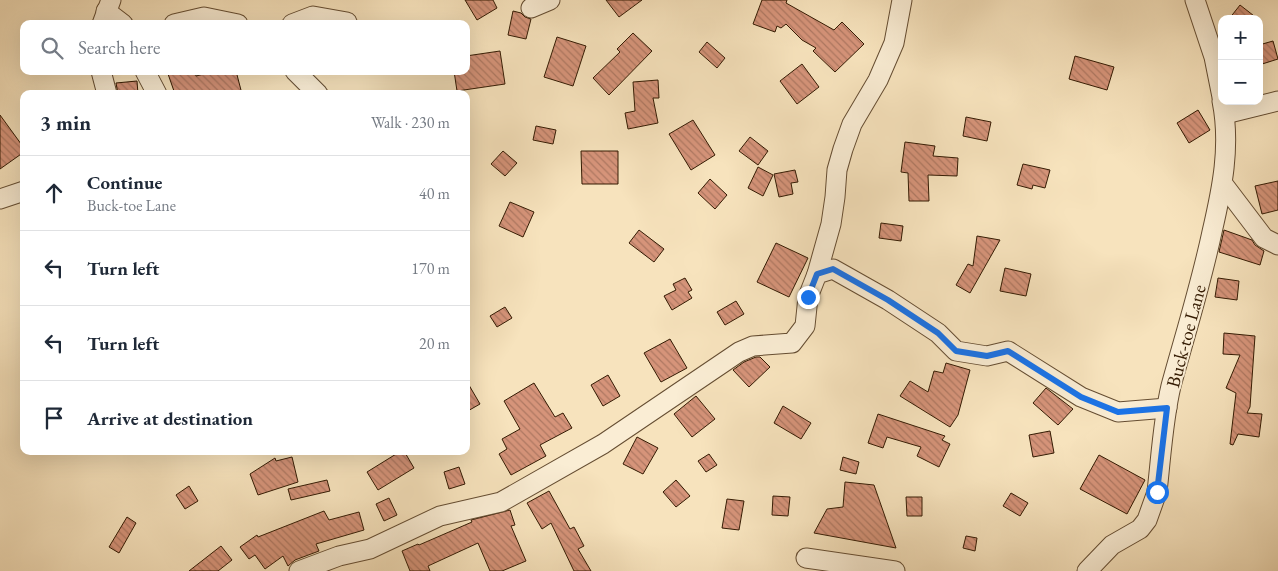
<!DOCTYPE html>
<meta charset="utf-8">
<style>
body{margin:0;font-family:"EB Garamond",serif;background:#f2f2f3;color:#1f2937}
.controls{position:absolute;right:15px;top:15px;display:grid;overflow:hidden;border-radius:10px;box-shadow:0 5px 20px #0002}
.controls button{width:45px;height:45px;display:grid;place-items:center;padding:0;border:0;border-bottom:1px solid #e0e1e3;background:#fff;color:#1f2937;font:25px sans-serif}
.stop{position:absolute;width:15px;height:15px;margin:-11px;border:4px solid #1a73e8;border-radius:50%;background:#fff}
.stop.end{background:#1a73e8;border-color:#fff;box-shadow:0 1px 5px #0008}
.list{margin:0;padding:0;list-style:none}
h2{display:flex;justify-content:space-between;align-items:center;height:65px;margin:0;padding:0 20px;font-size:21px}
h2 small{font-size:16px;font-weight:400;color:#747a83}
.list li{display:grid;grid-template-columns:32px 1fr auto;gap:15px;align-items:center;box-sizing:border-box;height:75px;padding:0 20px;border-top:1px solid #e0e1e3}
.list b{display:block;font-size:19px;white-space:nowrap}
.list p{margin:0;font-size:16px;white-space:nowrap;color:#747a83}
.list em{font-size:16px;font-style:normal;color:#747a83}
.icon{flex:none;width:28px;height:28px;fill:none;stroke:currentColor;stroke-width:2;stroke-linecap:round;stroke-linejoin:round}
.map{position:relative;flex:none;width:1278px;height:571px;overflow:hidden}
.search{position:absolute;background:#fff;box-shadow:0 5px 20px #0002;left:20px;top:20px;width:450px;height:55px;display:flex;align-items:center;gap:12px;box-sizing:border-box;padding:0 18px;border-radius:10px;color:#747a83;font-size:19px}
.panel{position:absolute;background:#fff;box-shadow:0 5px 20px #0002;left:20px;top:90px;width:450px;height:365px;border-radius:10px}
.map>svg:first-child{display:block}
</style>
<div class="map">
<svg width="1278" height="571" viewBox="0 0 1278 571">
<defs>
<pattern id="building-back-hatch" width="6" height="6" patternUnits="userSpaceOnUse" patternTransform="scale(1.25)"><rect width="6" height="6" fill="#d6947a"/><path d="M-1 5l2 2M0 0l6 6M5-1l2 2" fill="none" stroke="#ae7862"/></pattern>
</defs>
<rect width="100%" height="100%" fill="#f7e3bd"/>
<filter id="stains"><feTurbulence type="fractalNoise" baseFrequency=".004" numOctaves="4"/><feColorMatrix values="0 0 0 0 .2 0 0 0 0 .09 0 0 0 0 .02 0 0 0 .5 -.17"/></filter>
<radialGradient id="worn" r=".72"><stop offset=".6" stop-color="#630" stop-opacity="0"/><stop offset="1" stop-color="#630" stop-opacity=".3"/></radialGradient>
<g fill="url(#building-back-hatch)" stroke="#341b03">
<path d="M465,0H493L497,8L477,20Z"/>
<path d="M606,0H642L619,17Z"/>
<path d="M762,0H787L786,3L834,30L842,22L864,44L835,72L813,51L816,48L802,40L786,24L781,28L777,26L775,32L753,24Z"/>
<path d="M1240,5L1258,19H1229Z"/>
<path d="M513,11L521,13L525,17L531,19L526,39L508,35Z"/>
<path d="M633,33L652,51L609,95L593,78L620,52L617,49Z"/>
<path d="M557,37L586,46L573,86L544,77Z"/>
<path d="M1273,41L1278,59L1259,65V45Z"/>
<path d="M707,42L725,58L717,68L699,52Z"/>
<path d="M500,51L505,84L457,91L454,71H466V56Z"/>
<path d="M1075,56L1114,67L1107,90L1069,79Z"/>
<path d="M802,64L819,87L797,104L780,81Z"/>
<path d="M167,71H195L196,76L216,71H236L242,94H175Z"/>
<path d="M658,80L659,98H653L658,123L628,129L625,113L635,111L633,82Z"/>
<path d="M137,81L138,94H118L116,83Z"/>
<path d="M1198,110L1210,130L1189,143L1177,123Z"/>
<path d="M0,115L24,148V152L0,169Z"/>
<path d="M966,117L991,122L987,141L963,136Z"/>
<path d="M693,120L715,155L691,170L669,134Z"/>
<path d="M536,126L556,130L553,144L533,140Z"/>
<path d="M750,137L768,151L758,165L739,151Z"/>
<path d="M905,142L935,146L933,156L958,158L957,176L928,175L929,201H909L908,173L901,172Z"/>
<path d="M503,151L517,163L505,176L491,164Z"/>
<path d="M581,151H618V184H582Z"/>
<path d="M1023,164L1050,170L1045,188L1033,185L1032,189L1017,185Z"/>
<path d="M758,167L773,175L763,196L748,188Z"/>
<path d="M795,170L798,182L791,183L793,194L779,197L774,174Z"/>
<path d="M710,179L727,195L715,209L698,193Z"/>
<path d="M1278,181V210L1262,214L1255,186Z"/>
<path d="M510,202L534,212L523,237L499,226Z"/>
<path d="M881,223L903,226L901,241L879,238Z"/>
<path d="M639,230L664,249L654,262L629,243Z"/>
<path d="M1224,230L1252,240L1255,245L1264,251L1260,265L1219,252Z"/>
<path d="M977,236L1000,240L970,293L956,285L968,264L973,266Z"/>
<path d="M776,243L808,258L789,297L757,282Z"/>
<path d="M1005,268L1031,274L1026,296L1000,291Z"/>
<path d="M685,278L692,290L688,292L692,298L672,310L664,296L676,290L673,284Z"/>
<path d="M1218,278L1239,281L1237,300L1215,297Z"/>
<path d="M736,301L744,314L725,325L717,312Z"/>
<path d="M505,307L512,318L497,327L490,316Z"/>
<path d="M1224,333L1255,336L1250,407L1247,413L1262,414L1259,437L1238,434L1233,445L1230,444L1236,393L1226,388L1240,355L1223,354Z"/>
<path d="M670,339L687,368L661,382L644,353Z"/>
<path d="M756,357H760L770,367L749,387L733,370L744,362Z"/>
<path d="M946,363L970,370L958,415L950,427L900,396L910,381L928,392L934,371L943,373Z"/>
<path d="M608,375L620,396L603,406L591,385Z"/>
<path d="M466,380L480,404L466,412Z"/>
<path d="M534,383L555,417L563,413L572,428L540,445L546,456L511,475L499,454L507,449L502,439L520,429L504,401Z"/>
<path d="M1046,388L1073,409L1058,425L1033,403Z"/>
<path d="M696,396L715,419L692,437L674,414Z"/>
<path d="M783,406L811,423L801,439L774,423Z"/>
<path d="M878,414L945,436L942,440L950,444L939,467L917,456L921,447L887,437L883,448L868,443Z"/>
<path d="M1050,431L1054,453L1033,457L1029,435Z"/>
<path d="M637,437L658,448L643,474L623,464Z"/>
<path d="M401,451H404L414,468L378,490L367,472Z"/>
<path d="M709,454L717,465L706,472L698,461Z"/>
<path d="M1099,455L1145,480L1127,514L1080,489Z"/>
<path d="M292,457L298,482L258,495L250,474L275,458L276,461Z"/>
<path d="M843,457L859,462L856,474L840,470Z"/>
<path d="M459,467L465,484L449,489L444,472Z"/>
<path d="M327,480L330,491L291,500L288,489Z"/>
<path d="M676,480L690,496L676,507L663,492Z"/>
<path d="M845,482L874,485L896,548L814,533L827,509L843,507Z"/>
<path d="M189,486L198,501L185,509L176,495Z"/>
<path d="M549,491L570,529L574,527L584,546L578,549L591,571H574L551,523L542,529L527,503Z"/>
<path d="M1011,493L1028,503L1020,516L1003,506Z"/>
<path d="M773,496L790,497L788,516L772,515Z"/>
<path d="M906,497H922V516H907Z"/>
<path d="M389,498L397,515L384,521L376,504Z"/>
<path d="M727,499L744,501L739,530L722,528Z"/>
<path d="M510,510L515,525L511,526L526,561L502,571H490L478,543L428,566L430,571H410L402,551L418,544L419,545L472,522L471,520Z"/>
<path d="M324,511L329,520L359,512L364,530L316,544L319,551L295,560L288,566L283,556L265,569L255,555L249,559L240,547L257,535L258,537Z"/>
<path d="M127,517L136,523L119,553L109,547Z"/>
<path d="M966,536L977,538L975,551L963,548Z"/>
<path d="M221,546L232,560L218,571H189Z"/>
</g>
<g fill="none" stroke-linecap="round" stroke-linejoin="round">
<g stroke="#654d32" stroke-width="21">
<g id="minor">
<path d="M1195,0L1214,57L1222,97"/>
<path d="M531,8L550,0"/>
<path d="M106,11L123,24"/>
<path d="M102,24L111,0"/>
<path d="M174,24L204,17L238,24"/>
<path d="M292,24L313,16L347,22"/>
<path d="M101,71L107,94"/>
<path d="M145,71L157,94"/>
<path d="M295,71L318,94"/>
<path d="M1225,114L1278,101"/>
<path d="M1223,184L1264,238L1278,245"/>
<path d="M0,199L24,191"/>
<path d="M817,274L831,224L835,197L837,170L843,149L852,124L878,80L894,43L902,0"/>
<path d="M806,558L895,571"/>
<path d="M299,571L339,556L370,549L440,516L501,502L603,444L739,352L753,346L792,343L805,326L808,297L817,274L833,269L888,300L938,333L956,351L987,356L1008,351L1081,397L1118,412L1167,408"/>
<path d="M1087,571L1112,545L1140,529L1147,520L1157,492C1161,457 1163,420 1171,386C1185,335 1201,284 1212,232C1222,189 1231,146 1222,101"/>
</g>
</g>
<use href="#minor" stroke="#faedd4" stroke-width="19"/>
</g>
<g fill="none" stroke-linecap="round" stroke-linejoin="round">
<path stroke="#1a73e8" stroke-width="6" d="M808,297L817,274L833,269L888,300L938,333L956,351L987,356L1008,351L1081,397L1118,412L1167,408L1157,492"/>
</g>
<g text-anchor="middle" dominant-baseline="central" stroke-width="4" stroke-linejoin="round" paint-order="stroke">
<g font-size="19" fill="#341b03" stroke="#faedd4">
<text transform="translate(1186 336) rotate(-75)">Buck-toe Lane</text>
</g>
</g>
<rect width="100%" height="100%" filter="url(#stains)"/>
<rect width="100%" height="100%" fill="url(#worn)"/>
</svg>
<div class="controls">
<button>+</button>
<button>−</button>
</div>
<div class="stop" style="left:1157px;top:492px"></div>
<div class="stop end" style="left:808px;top:297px"></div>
<div class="search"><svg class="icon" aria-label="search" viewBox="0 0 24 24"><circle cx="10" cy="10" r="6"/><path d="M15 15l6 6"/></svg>Search here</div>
<section class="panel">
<h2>3 min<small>Walk · 230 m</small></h2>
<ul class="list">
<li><svg class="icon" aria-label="ahead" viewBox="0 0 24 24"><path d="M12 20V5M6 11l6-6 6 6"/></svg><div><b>Continue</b><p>Buck-toe Lane</p></div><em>40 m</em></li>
<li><svg class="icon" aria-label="left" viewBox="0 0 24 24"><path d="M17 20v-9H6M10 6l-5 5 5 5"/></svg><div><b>Turn left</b></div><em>170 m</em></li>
<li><svg class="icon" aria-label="left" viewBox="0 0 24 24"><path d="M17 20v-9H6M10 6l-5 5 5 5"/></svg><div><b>Turn left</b></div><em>20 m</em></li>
<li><svg class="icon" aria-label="arrive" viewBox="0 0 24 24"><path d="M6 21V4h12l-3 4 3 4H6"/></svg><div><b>Arrive at destination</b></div></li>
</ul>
</section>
</div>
